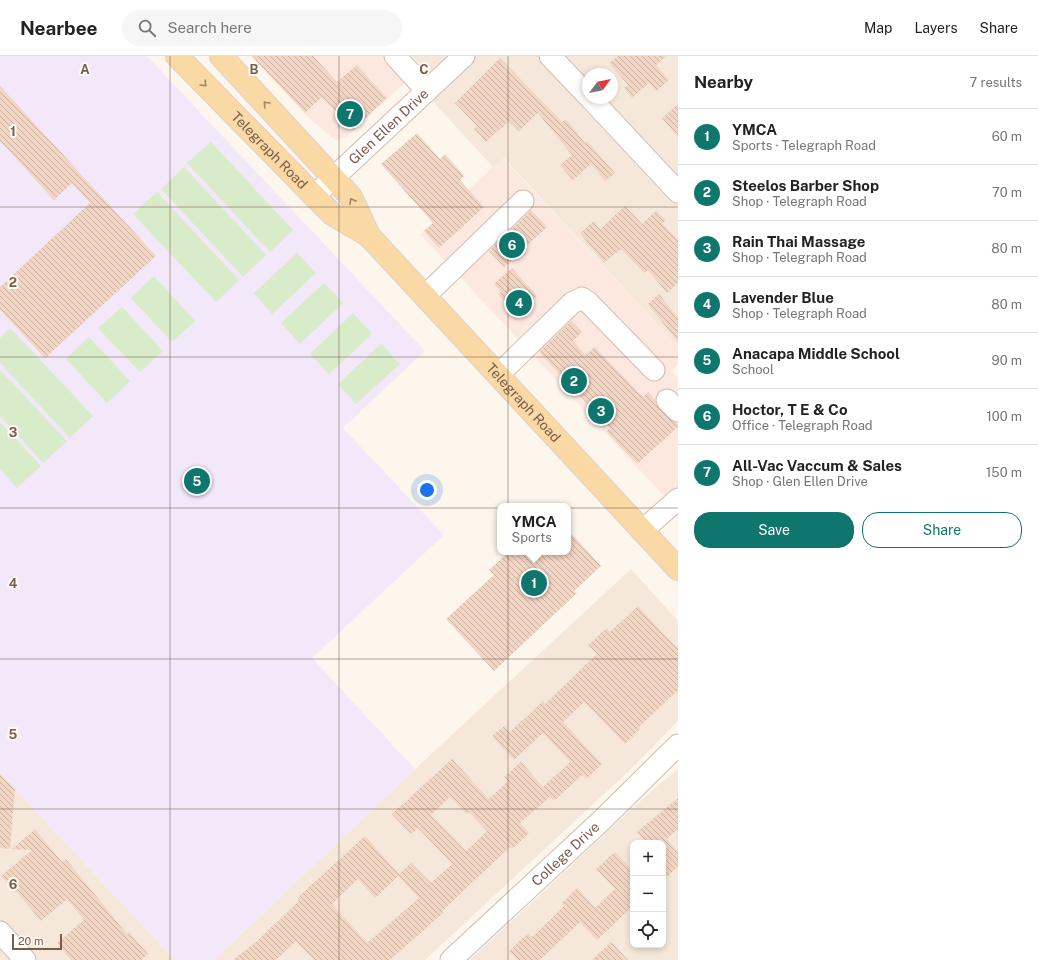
<!DOCTYPE html>
<meta charset="utf-8">
<style>
body{margin:0;font-family:"Public Sans",sans-serif;background:#f6f6f6;color:#222}
.controls{position:absolute;right:12px;bottom:12px;display:grid;overflow:hidden;border-radius:8px;box-shadow:0 2px 6px #0003}
.controls button{width:36px;height:36px;display:grid;place-items:center;padding:0;border:0;border-bottom:1px solid #e0e0e0;background:#fff;color:#222;font:20px sans-serif}
.compass{position:absolute;left:582px;top:12px;width:36px;height:36px;border-radius:50%;background:#fff;box-shadow:0 2px 6px #0003;rotate:57deg}
.scale{position:absolute;left:12px;bottom:10px;width:50px;box-sizing:border-box;padding-left:4px;border:2px solid #7a5c4d;border-top:0;font-size:11px;line-height:14px;white-space:nowrap;color:#7a5c4d;-webkit-text-stroke:3px #fffaf3;paint-order:stroke}
.you{position:absolute;left:427px;top:434px;width:14px;height:14px;margin:-10px;border:3px solid #fff;border-radius:50%;background:#1a73e8;box-shadow:0 0 0 6px #1a73e833}
.badge{display:grid;place-items:center;width:26px;height:26px;border-radius:50%;background:#0f766e;color:#fff;font-size:13px;font-weight:700}
.pin{position:absolute;translate:-50% -50%;border:2px solid #fff;box-shadow:0 1px 4px #0006}
.popup{position:absolute;left:497px;top:447px;width:74px;height:52px;box-sizing:border-box;display:grid;place-content:center;border-radius:8px;background:#fff;filter:drop-shadow(0 1px 3px #0005);font-size:13px;white-space:nowrap;color:#767676}
.popup b{font-size:15px;color:#222}
.popup::after{content:'';position:absolute;left:50%;top:100%;margin-left:-8px;border:8px solid transparent;border-top-color:#fff}
.list{margin:0;padding:0;list-style:none}
h2{display:flex;justify-content:space-between;align-items:center;height:52px;margin:0;padding:0 16px;font-size:17px}
h2 small{font-size:13px;font-weight:400;color:#767676}
.list li{display:grid;grid-template-columns:26px 1fr auto;gap:12px;align-items:center;box-sizing:border-box;height:56px;padding:0 16px;border-top:1px solid #e0e0e0}
.list b{display:block;font-size:15px;white-space:nowrap}
.list p{margin:0;font-size:13px;white-space:nowrap;color:#767676}
.list em{font-size:13px;font-style:normal;color:#767676}
.actions{display:flex;gap:8px;padding:12px 16px}
.actions a{flex:1;padding:9px 0;border:1px solid #0f766e;border-radius:16px;text-align:center;font-size:14px;color:#0f766e}
.actions .main{background:#0f766e;color:#fff}
.icon{flex:none;width:22px;height:22px;fill:none;stroke:currentColor;stroke-width:2;stroke-linecap:round;stroke-linejoin:round}
.map{position:relative;flex:none;width:678px;height:904px;overflow:hidden}
header{display:flex;align-items:center;gap:24px;box-sizing:border-box;height:56px;padding:0 20px;background:#fff;border-bottom:1px solid #e0e0e0}
header strong{font-size:19px}
nav{display:flex;gap:22px;margin-inline-start:auto;font-size:14px}
.search{width:280px;height:36px;background:#f6f6f6;display:flex;align-items:center;gap:10px;box-sizing:border-box;padding:0 14px;border-radius:22px;color:#767676;font-size:15px}
main{display:flex}
aside{flex:1;background:#fff}
.map>svg:first-child{display:block}
</style>
<header>
<strong>Nearbee</strong>
<div class="search"><svg class="icon" aria-label="search" viewBox="0 0 24 24"><circle cx="10" cy="10" r="6"/><path d="M15 15l6 6"/></svg>Search here</div>
<nav><a>Map</a><a>Layers</a><a>Share</a></nav>
</header>
<main>
<div class="map">
<svg width="678" height="904" viewBox="0 0 678 904">
<defs>
<pattern id="building-back-hatch" width="6" height="6" patternUnits="userSpaceOnUse"><rect width="6" height="6" fill="#f3d5c3"/><path d="M-1 5l2 2M0 0l6 6M5-1l2 2" fill="none" stroke="#cab0a1"/></pattern>
</defs>
<rect width="100%" height="100%" fill="#fdf6ec"/>
<g fill="#f5e8da" fill-rule="evenodd">
<path d="M412,0H678V291L504,102L493,111L436,49L418,7ZM588,18H612V42H588Z"/>
<path d="M631,513L678,565V665L630,714L425,904H214L415,713Z"/>
<path d="M678,713V904H470L648,738ZM633,787H663V889H633Z"/>
<path d="M0,717L175,904H0Z"/>
</g>
<g fill="#fde8e0">
<path d="M251,0H390L410,21L405,27L346,81L335,84L312,65Z"/>
<path d="M503,102L678,291V309L671,315L678,322V455L420,178Z"/>
</g>
<path fill="#f3e8fa" d="M0,0H147L425,295L343,372L444,479L312,602L415,713L214,904H175L0,717Z"/>
<g fill="#d8ecc9">
<path d="M211,86L293,174L270,196L187,107Z"/>
<path d="M184,111L266,199L243,221L161,133Z"/>
<path d="M157,136L239,224L216,246L133,158Z"/>
<path d="M297,197L316,217L272,258L254,237Z"/>
<path d="M154,220L195,265L172,286L131,242Z"/>
<path d="M324,227L343,247L300,288L281,267Z"/>
<path d="M122,251L163,295L140,316L98,272Z"/>
<path d="M353,257L372,278L329,318L310,298Z"/>
<path d="M10,272L93,360L70,382L0,307V282Z"/>
<path d="M89,281L130,325L107,347L66,303Z"/>
<path d="M381,288L400,308L356,348L338,328Z"/>
<path d="M0,314L67,385L43,407L0,360Z"/>
<path d="M0,366L41,410L17,432L0,413Z"/>
</g>
<g fill="url(#building-back-hatch)" fill-rule="evenodd">
<path d="M252,0H313L337,26L357,9L387,42L353,74L322,41L305,57Z"/>
<path d="M618,0H666L656,9L669,24L656,35L649,27L632,42L624,32L628,29L609,7Z"/>
<path d="M500,2L562,66L566,63L585,87L587,85L615,117L605,125L591,108L573,124L560,109L572,99L538,57L519,75L509,65L486,86L474,73L477,70L455,47Z"/>
<path d="M0,30L156,200L45,302L0,254V231L90,147L72,127L54,144L0,85Z"/>
<path d="M678,48V81L662,62Z"/>
<path d="M417,77L440,103L445,98L464,120L460,124L484,151L439,192L424,175L433,167L381,108Z"/>
<path d="M625,150L642,168L656,155L666,164L662,167L678,184V227L667,237L648,214L644,217L621,193L604,207L580,177L594,165L600,173Z"/>
<path d="M531,154L547,171L504,211L489,195Z"/>
<path d="M512,212L537,240L516,258L498,238L501,236L494,228Z"/>
<path d="M659,238L678,262V286L648,248Z"/>
<path d="M571,265L582,276L573,285L585,299L595,291L643,341L648,336L655,344L656,347L659,352L670,363L678,368V371L637,408L606,375L610,372L539,296Z"/>
<path d="M568,474L601,510L574,535L577,537L494,615L446,563L494,519L489,514L509,496H568Z"/>
<path d="M638,550L678,593V634L639,671L640,673L625,688L584,646L563,666L602,708L586,723L582,719L554,745L550,741L520,767L529,777L512,793L510,791L442,855L443,857L390,904H314L296,885L276,904H233L256,886L299,845L297,842L365,780L399,818L411,807L431,827L452,808L418,772L411,778L392,758L452,703L489,743L508,725L504,721L521,706L543,731L570,706L543,677L514,704L492,680L504,670L510,676L543,645L545,648L597,598L588,589L607,572L610,576ZM450,741L466,758L469,756L487,775L466,795L431,759ZM398,820L419,842L367,887L332,848L358,823L375,842Z"/>
<path d="M0,718L15,733L10,793L0,792Z"/>
<path d="M678,742V773L667,783L678,796V811L663,824V786L661,787H647L637,776Z"/>
<path d="M35,773L62,806L66,803L127,878L129,876L148,898L141,904H71L57,887L84,864L67,843L41,865L17,836L16,837L1,820L32,794L12,793Z"/>
<path d="M615,796L633,815V850L597,884L580,866L540,904H517L509,895L528,877L532,881L564,850L562,847L577,832L595,852L615,833L596,813Z"/>
<path d="M611,886L628,904H592Z"/>
</g>
<g fill="none" stroke-linecap="round" stroke-linejoin="round">
<g stroke="#d1beb0" stroke-width="23">
<g id="minor">
<path d="M395,0L427,35"/>
<path d="M550,0L588,40"/>
<path d="M590,42L678,136"/>
<path id="s1" d="M314,140L464,0"/>
<path d="M425,240L523,145"/>
<path d="M498,319L572,247L582,242L588,246L654,314"/>
<path d="M667,344L678,355"/>
<path d="M642,475L678,443"/>
<path d="M0,876L25,904"/>
<path id="s2" d="M451,904L602,764L678,689"/>
</g>
</g>
<g stroke="#dad1cd" stroke-width="24">
<g id="major">
<path id="s3" d="M177,0L332,158L369,180"/>
<path id="s4" d="M221,0L351,141L369,180L678,513"/>
</g>
</g>
<use href="#minor" stroke="#fff" stroke-width="21"/>
<use href="#major" stroke="#fbd9a5" stroke-width="22"/>
</g>
<defs><path id="oneway-chevron" d="M-2-3.5L2.5 0L-2 3.5" fill="none" stroke-width="1.6" stroke-linecap="round" stroke-linejoin="round"/></defs>
<g stroke="#a18267">
<use href="#oneway-chevron" transform="translate(204 28) rotate(46)"/>
<use href="#oneway-chevron" transform="translate(266 48) rotate(-133)"/>
<use href="#oneway-chevron" transform="translate(352 145) rotate(-119)"/>
</g>
<path fill="none" stroke="#7a5c4d" stroke-width="1" stroke-opacity="0.55" d="M170,0V904M339,0V904M508,0V904M0,151H678M0,301H678M0,452H678M0,603H678M0,753H678"/>
<g text-anchor="middle" dominant-baseline="central" stroke-width="4" stroke-linejoin="round" paint-order="stroke">
<g font-size="14" fill="#7a5c4d" stroke="#fffaf3">
<text stroke="none"><textPath href="#s1" startOffset="102">Glen Ellen Drive</textPath></text>
<text stroke="none"><textPath href="#s3" startOffset="132">Telegraph Road</textPath></text>
<text stroke="none"><textPath href="#s4" startOffset="462">Telegraph Road</textPath></text>
<text stroke="none"><textPath href="#s2" startOffset="156">College Drive</textPath></text>
</g>
</g>
<g font-size="13" text-anchor="middle" font-weight="bold" fill="#7a5c4d" stroke="#fffaf3" stroke-width="4" stroke-linejoin="round" paint-order="stroke">
<text x="85" y="18">A</text>
<text x="254" y="18">B</text>
<text x="424" y="18">C</text>
<text x="13" y="80">1</text>
<text x="13" y="231">2</text>
<text x="13" y="381">3</text>
<text x="13" y="532">4</text>
<text x="13" y="683">5</text>
<text x="13" y="833">6</text>
</g>
</svg>
<div class="controls">
<button>+</button>
<button>−</button>
<button><svg class="icon" aria-label="locate" viewBox="0 0 24 24"><circle cx="12" cy="12" r="6"/><path d="M12 2v4M12 18v4M2 12h4M18 12h4"/></svg></button>
</div>
<svg class="compass" viewBox="-18 -18 36 36"><path d="M0-13l5 13h-10z" fill="#e53935"/><path d="M0 13l5-13h-10z" fill="#767676"/></svg>
<div class="scale">20 m</div>
<div class="you"></div>
<div class="pin badge" style="left:534px;top:527px">1</div>
<div class="popup"><b>YMCA</b>Sports</div>
<div class="pin badge" style="left:574px;top:325px">2</div>
<div class="pin badge" style="left:601px;top:355px">3</div>
<div class="pin badge" style="left:519px;top:247px">4</div>
<div class="pin badge" style="left:197px;top:425px">5</div>
<div class="pin badge" style="left:512px;top:189px">6</div>
<div class="pin badge" style="left:350px;top:58px">7</div>
</div>
<aside>
<h2>Nearby<small>7 results</small></h2>
<ul class="list">
<li><span class="badge">1</span><div><b>YMCA</b><p>Sports · Telegraph Road</p></div><em>60 m</em></li>
<li><span class="badge">2</span><div><b>Steelos Barber Shop</b><p>Shop · Telegraph Road</p></div><em>70 m</em></li>
<li><span class="badge">3</span><div><b>Rain Thai Massage</b><p>Shop · Telegraph Road</p></div><em>80 m</em></li>
<li><span class="badge">4</span><div><b>Lavender Blue</b><p>Shop · Telegraph Road</p></div><em>80 m</em></li>
<li><span class="badge">5</span><div><b>Anacapa Middle School</b><p>School</p></div><em>90 m</em></li>
<li><span class="badge">6</span><div><b>Hoctor, T E &amp; Co</b><p>Office · Telegraph Road</p></div><em>100 m</em></li>
<li><span class="badge">7</span><div><b>All-Vac Vaccum &amp; Sales</b><p>Shop · Glen Ellen Drive</p></div><em>150 m</em></li>
</ul>
<div class="actions"><a class="main">Save</a><a>Share</a></div>
</aside>
</main>
